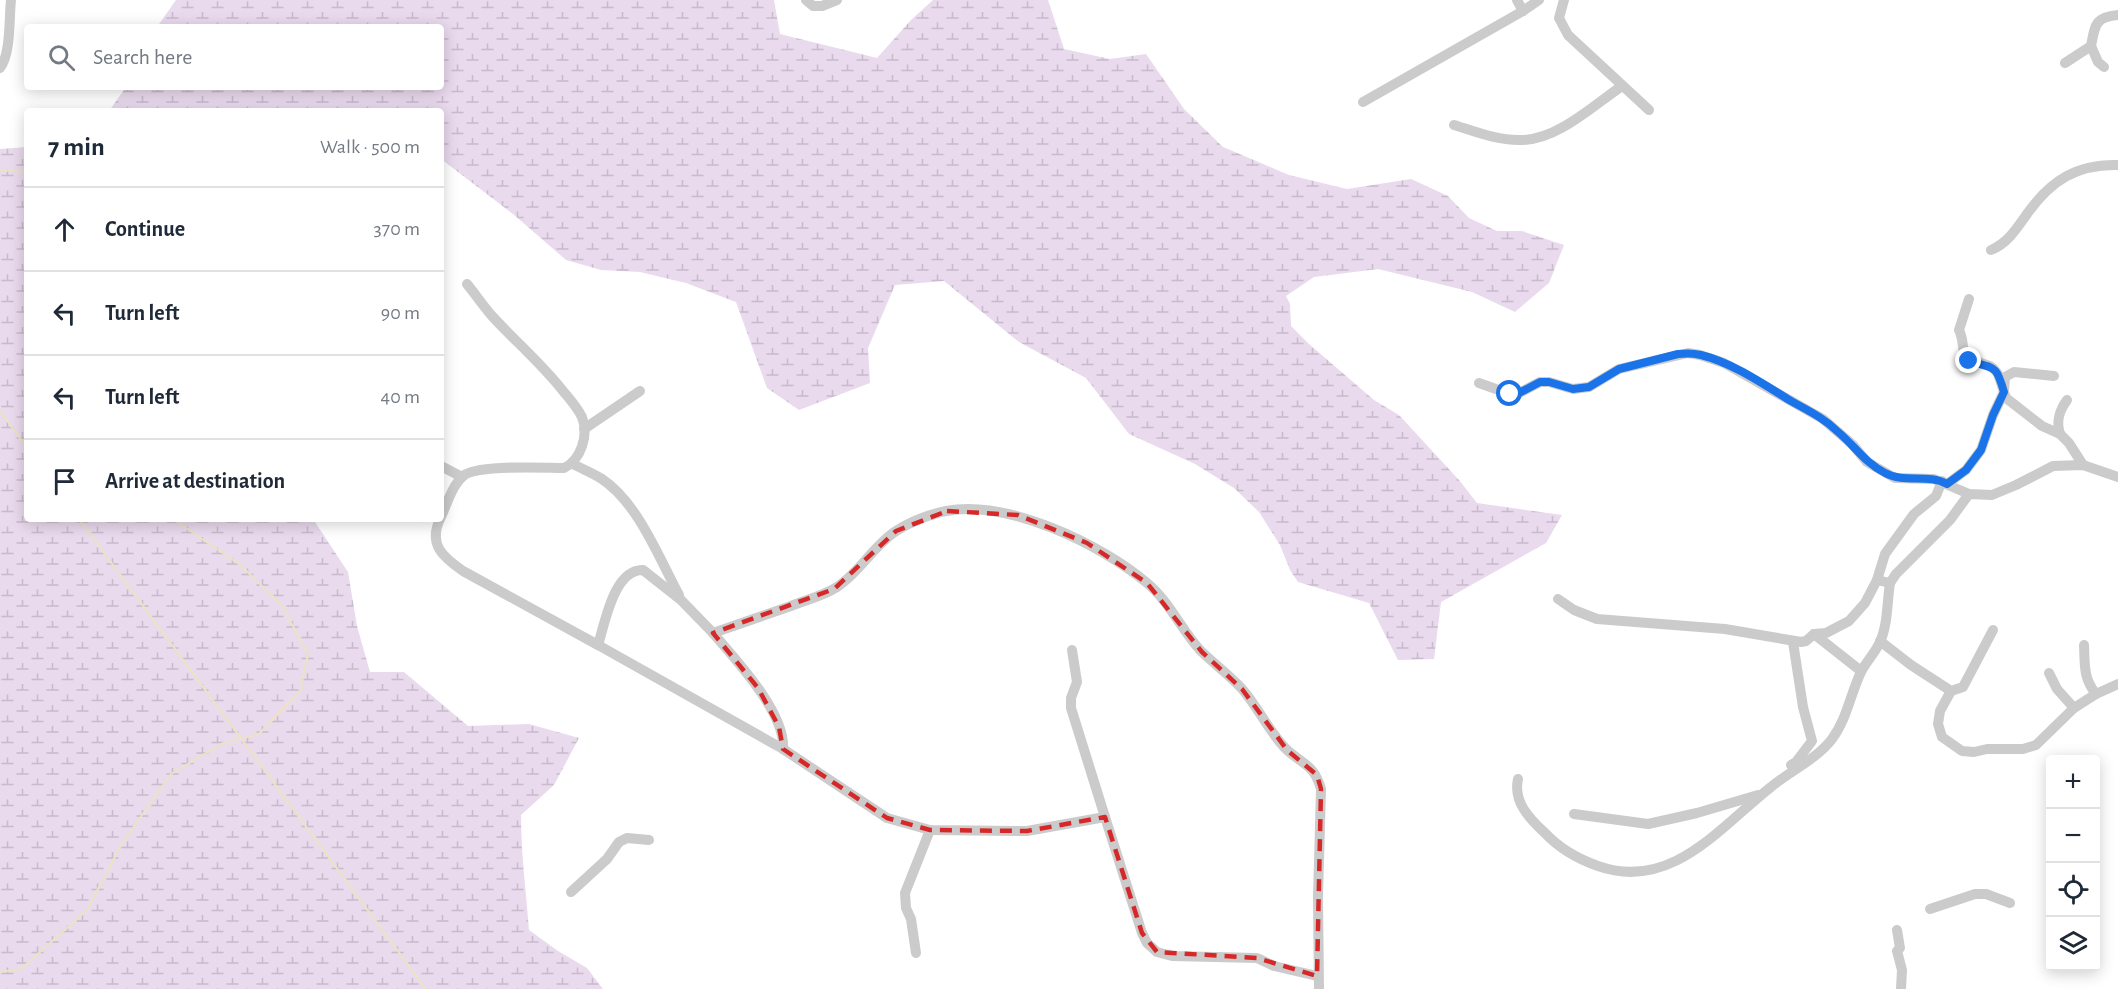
<!DOCTYPE html>
<meta charset="utf-8">
<style>
body{margin:0;font-family:"Alegreya Sans",sans-serif;background:#f2f2f3;color:#1f2937}
.controls{position:absolute;right:18px;bottom:18px;display:grid;overflow:hidden;border-radius:6px;box-shadow:0 3px 15px #0003}
.controls button{width:54px;height:54px;display:grid;place-items:center;padding:0;border:0;border-bottom:2px solid #e0e1e3;background:#fff;color:#1f2937;font:30px sans-serif}
.stop{position:absolute;width:18px;height:18px;margin:-14px;border:4px solid #1a73e8;border-radius:50%;background:#fff}
.stop.end{background:#1a73e8;border-color:#fff;box-shadow:0 2px 6px #0008}
.list{margin:0;padding:0;list-style:none}
h2{display:flex;justify-content:space-between;align-items:center;height:78px;margin:0;padding:0 24px;font-size:26px}
h2 small{font-size:20px;font-weight:400;color:#747a83}
.list li{display:grid;grid-template-columns:39px 1fr auto;gap:18px;align-items:center;box-sizing:border-box;height:84px;padding:0 24px;border-top:2px solid #e0e1e3}
.list b{display:block;font-size:22px;white-space:nowrap}
.list em{font-size:20px;font-style:normal;color:#747a83}
.icon{flex:none;width:33px;height:33px;fill:none;stroke:currentColor;stroke-width:2;stroke-linecap:round;stroke-linejoin:round}
.map{position:relative;flex:none;width:2118px;height:989px;overflow:hidden}
.search{position:absolute;background:#fff;box-shadow:0 3px 15px #0003;left:24px;top:24px;width:420px;height:66px;display:flex;align-items:center;gap:15px;box-sizing:border-box;padding:0 21px;border-radius:6px;color:#747a83;font-size:22px}
.panel{position:absolute;background:#fff;box-shadow:0 3px 15px #0003;left:24px;top:108px;width:420px;height:414px;border-radius:6px}
.map>svg:first-child{display:block}
</style>
<div class="map">
<svg width="2118" height="989" viewBox="0 0 2118 989">
<defs>
<pattern id="wetland-marsh" width="20" height="14" patternUnits="userSpaceOnUse" patternTransform="scale(1.5)"><rect width="20" height="14" fill="#e9daed"/><path d="M1 5h8M5 5V1M11 12h8M15 12V8" fill="none" stroke="#c8bbcc"/></pattern>
</defs>
<rect width="100%" height="100%" fill="#fff"/>
<g fill="url(#wetland-marsh)">
<path d="M176,0H774L780,34L877,58L911,20L933,0H1048L1064,49L1110,59L1146,54L1184,109L1223,147L1289,175L1347,189L1411,179L1448,196L1469,218L1497,231H1522L1564,245L1549,283L1515,312L1472,292L1378,269L1314,277L1286,296L1290,304L1291,326L1309,344L1374,400L1399,415L1459,480L1477,503L1562,515L1546,543L1441,602L1434,659L1398,660L1369,603L1298,582L1290,570L1280,545L1259,512L1234,488L1195,464L1129,434L1086,378L1019,342L944,281L895,285L868,348L870,383L799,410L767,388L736,302L686,283L640,272L601,270L566,260L513,214L441,159V111H109L126,87H441V27H157Z"/>
<path d="M27,147V519H313L348,572L357,626L370,672H404L468,726L529,724L579,738L554,785L521,815C521,854 526,891 529,930L558,951L587,968L603,989H0V149Z"/>
</g>
<g fill="none" stroke-linecap="round" stroke-linejoin="round">
<g stroke="#eee2c4" stroke-width="2">
<path d="M0,170L27,172"/>
<path d="M0,411L27,448"/>
<path d="M79,519L426,989"/>
<path d="M0,972L21,969L87,910L121,845L171,774L223,743L259,734L300,691L308,654L281,604L239,564L173,519"/>
</g>
<g stroke="#cbcbcb" stroke-width="10">
<path d="M806,0L813,6H822L837,0"/>
<path d="M1517,0L1523,11"/>
<path d="M1564,0L1559,18L1568,35L1649,110"/>
<path d="M2091,46L2098,62L2104,67"/>
<path d="M2065,63L2091,46C2095,25 2095,17 2118,15"/>
<path d="M0,68C11,55 9,17 11,0"/>
<path d="M1363,102L1523,11L1539,0"/>
<path d="M1454,125C1476,132 1499,141 1522,140C1557,140 1594,105 1622,86"/>
<path d="M1991,250C2008,243 2017,228 2027,214C2051,180 2077,164 2118,165"/>
<path d="M1969,299L1959,330C1964,340 1962,348 1965,358L1990,366L1994,369L1998,374L2006,398L2042,426L2060,434L2069,443L2083,465"/>
<path d="M1479,383L1510,394L1521,392L1540,382H1549L1573,389L1589,387L1619,369L1688,353L1700,355L1724,363L1823,419L1853,445L1867,462L1895,478L1934,479L1969,494L1992,495L2016,485L2053,466L2083,465L2118,477"/>
<path d="M584,429L640,391"/>
<path d="M2060,434C2056,421 2059,411 2067,400"/>
<path d="M573,464C582,469 593,473 602,479C638,503 659,558 679,595"/>
<path d="M441,466L462,477"/>
<path d="M1947,484L1966,470L1981,450L1993,415L2004,392L2005,377L2014,372L2054,376"/>
<path d="M441,517C447,504 452,486 463,476C476,464 544,468 564,468C581,460 589,435 582,417C577,407 570,399 563,391C542,364 516,342 493,317C484,307 476,295 467,284"/>
<path d="M440,519C428,545 443,557 463,571L598,645C605,623 614,569 643,570L681,600L713,633C739,624 765,615 791,606C806,600 823,596 837,587C860,572 873,546 896,531C910,522 930,514 946,511C1007,499 1101,544 1147,583C1169,601 1181,629 1200,650C1214,664 1231,676 1243,690C1259,709 1270,733 1286,749C1303,765 1314,764 1321,789L1318,897L1319,989"/>
<path d="M1877,580L1885,554L1914,514L1936,496L1942,481"/>
<path d="M1558,599L1574,610L1597,619L1725,629L1801,642L1806,641L1814,634L1826,633L1849,621L1865,603L1877,580L1890,583L1896,574L1950,520L1969,494"/>
<path d="M713,633C736,660 786,713 783,749"/>
<path d="M1814,634L1861,671"/>
<path d="M1880,641L1911,665L1951,691L1963,687L1993,630"/>
<path d="M598,645L783,749L887,818L930,830L1027,831L1105,817L1142,933L1147,943L1157,952L1172,956L1257,958L1274,966L1317,976"/>
<path d="M2084,645C2085,665 2083,678 2096,694"/>
<path d="M1072,650L1077,682L1071,698V708L1105,817"/>
<path d="M2049,673L2057,689L2074,708"/>
<path d="M1951,691L1940,711L1938,724L1942,737L1962,751L1974,752L1987,749H2023L2036,745L2074,708L2096,694L2118,684"/>
<path d="M1791,765L1796,762L1812,741L1803,707L1793,642"/>
<path d="M1518,779C1513,802 1529,818 1545,833C1560,849 1578,859 1598,866C1671,892 1720,827 1771,787C1790,771 1817,759 1832,739C1847,719 1850,695 1861,672C1866,662 1875,653 1880,642C1888,624 1887,602 1890,583"/>
<path d="M1574,814L1648,824L1697,813L1758,795"/>
<path d="M571,892L607,859L619,842L627,838L649,840"/>
<path d="M1930,909L1975,894H1986L2010,903"/>
<path d="M1897,930L1900,948L1897,951L1902,970L1901,989"/>
<path d="M916,953L911,919L906,908L905,893L930,830"/>
</g>
</g>
<g fill="none" stroke-linecap="round" stroke-linejoin="round">
<path stroke="#1a73e8" stroke-width="8" d="M1510,394L1521,392L1540,382H1549L1573,389L1589,387L1619,369L1678,354C1686,353 1693,353 1701,355C1733,363 1763,384 1791,401C1807,410 1824,418 1837,431C1854,445 1865,463 1885,473C1905,484 1928,473 1947,484L1966,470L1981,450L1993,415L2004,392C1996,364 1995,369 1969,361"/>
</g>
<path fill="none" stroke="#d62828" stroke-width="4.5" stroke-dasharray="12 8" stroke-linejoin="round" d="M947,511L1018,515L1087,543L1147,583L1202,652L1242,689L1287,750L1317,775L1321,789L1317,976L1257,958L1157,952L1142,933L1105,817L1027,831L930,830L887,818L783,749L779,727L758,688L713,633L834,589L896,531Z"/>
</svg>
<div class="controls">
<button>+</button>
<button>−</button>
<button><svg class="icon" aria-label="locate" viewBox="0 0 24 24"><circle cx="12" cy="12" r="6"/><path d="M12 2v4M12 18v4M2 12h4M18 12h4"/></svg></button>
<button><svg class="icon" aria-label="layers" viewBox="0 0 24 24"><path d="M12 4l9 5-9 5-9-5zM3 14l9 5 9-5"/></svg></button>
</div>
<div class="stop" style="left:1510px;top:394px"></div>
<div class="stop end" style="left:1969px;top:361px"></div>
<div class="search"><svg class="icon" aria-label="search" viewBox="0 0 24 24"><circle cx="10" cy="10" r="6"/><path d="M15 15l6 6"/></svg>Search here</div>
<section class="panel">
<h2>7 min<small>Walk · 500 m</small></h2>
<ul class="list">
<li><svg class="icon" aria-label="ahead" viewBox="0 0 24 24"><path d="M12 20V5M6 11l6-6 6 6"/></svg><div><b>Continue</b></div><em>370 m</em></li>
<li><svg class="icon" aria-label="left" viewBox="0 0 24 24"><path d="M17 20v-9H6M10 6l-5 5 5 5"/></svg><div><b>Turn left</b></div><em>90 m</em></li>
<li><svg class="icon" aria-label="left" viewBox="0 0 24 24"><path d="M17 20v-9H6M10 6l-5 5 5 5"/></svg><div><b>Turn left</b></div><em>40 m</em></li>
<li><svg class="icon" aria-label="arrive" viewBox="0 0 24 24"><path d="M6 21V4h12l-3 4 3 4H6"/></svg><div><b>Arrive at destination</b></div></li>
</ul>
</section>
</div>
